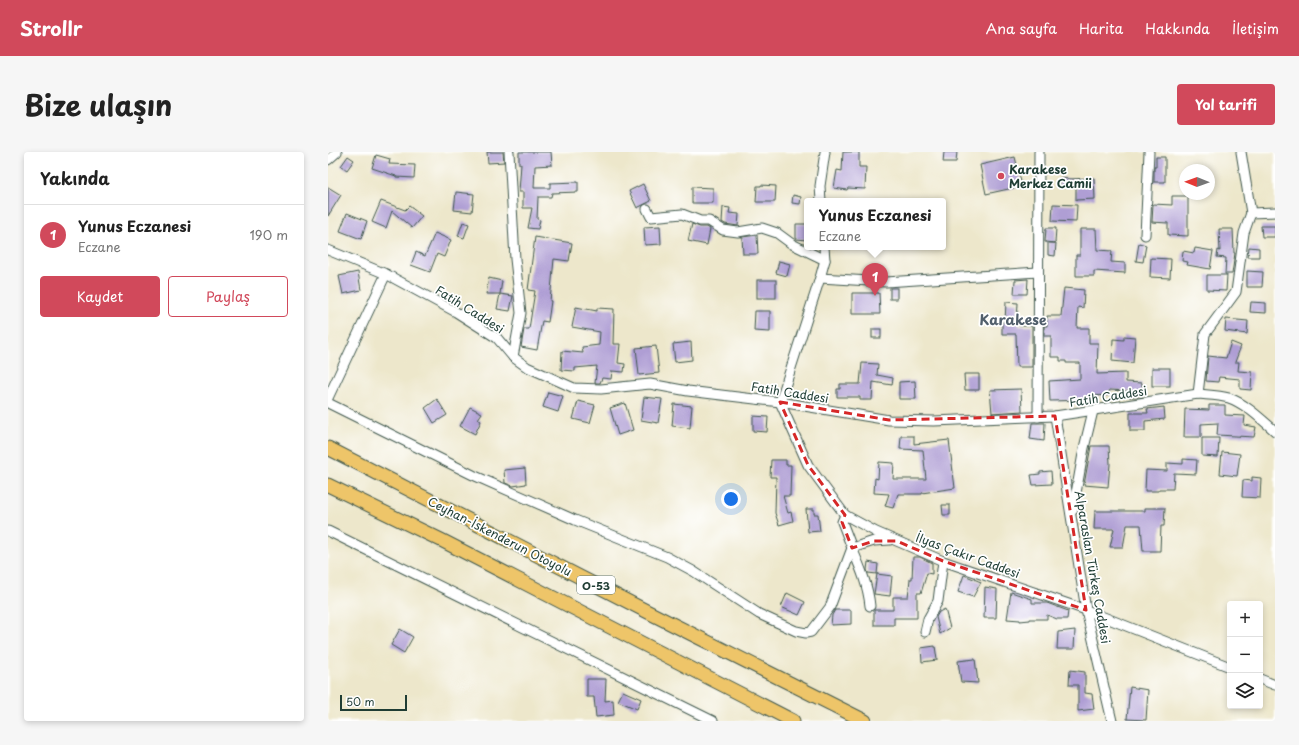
<!DOCTYPE html>
<html lang="tr">
<meta charset="utf-8">
<style>
body{margin:0;font-family:"Playpen Sans",sans-serif;background:#f6f6f6;color:#222}
.controls{position:absolute;right:12px;bottom:12px;display:grid;overflow:hidden;border-radius:4px;box-shadow:0 2px 6px #0003}
.controls button{width:36px;height:36px;display:grid;place-items:center;padding:0;border:0;border-bottom:1px solid #e0e0e0;background:#fff;color:#222;font:20px sans-serif}
.compass{position:absolute;left:851px;top:12px;width:36px;height:36px;border-radius:50%;background:#fff;box-shadow:0 2px 6px #0003;rotate:271deg}
.scale{position:absolute;left:12px;bottom:10px;width:67px;box-sizing:border-box;padding-left:4px;border:2px solid #1f3d34;border-top:0;font-size:11px;line-height:14px;white-space:nowrap;color:#1f3d34;-webkit-text-stroke:3px #fff;paint-order:stroke}
.you{position:absolute;left:403px;top:347px;width:14px;height:14px;margin:-10px;border:3px solid #fff;border-radius:50%;background:#1a73e8;box-shadow:0 0 0 6px #1a73e833}
.badge{display:grid;place-items:center;width:26px;height:26px;border-radius:50%;background:#d1495b;color:#fff;font-size:13px;font-weight:700}
.pin{position:absolute;translate:-50% -33px;filter:drop-shadow(0 1px 2px #0008)}
.pin::after{content:'';position:absolute;top:21px;width:14px;height:12px;background:inherit;clip-path:polygon(0 0,100% 0,50% 100%)}
.popup{position:absolute;left:476px;top:46px;width:142px;height:52px;box-sizing:border-box;display:grid;place-content:center;border-radius:4px;background:#fff;filter:drop-shadow(0 1px 3px #0005);font-size:13px;white-space:nowrap;color:#767676}
.popup b{font-size:15px;color:#222}
.popup::after{content:'';position:absolute;left:50%;top:100%;margin-left:-8px;border:8px solid transparent;border-top-color:#fff}
.list{margin:0;padding:0;list-style:none}
h2{display:flex;justify-content:space-between;align-items:center;height:52px;margin:0;padding:0 16px;font-size:17px}
h2 small{font-size:13px;font-weight:400;color:#767676}
.list li{display:grid;grid-template-columns:26px 1fr auto;gap:12px;align-items:center;box-sizing:border-box;height:60px;padding:0 16px;border-top:1px solid #e0e0e0}
.list b{display:block;font-size:15px;white-space:nowrap}
.list p{margin:0;font-size:13px;white-space:nowrap;color:#767676}
.list em{font-size:13px;font-style:normal;color:#767676}
.actions{display:flex;gap:8px;padding:12px 16px}
.actions a{flex:1;padding:9px 0;border:1px solid #d1495b;border-radius:4px;text-align:center;font-size:14px;color:#d1495b}
.actions .main{background:#d1495b;color:#fff}
.icon{flex:none;width:22px;height:22px;fill:none;stroke:currentColor;stroke-width:2;stroke-linecap:round;stroke-linejoin:round}
.map{position:relative;flex:none;width:947px;height:569px;overflow:hidden;border-radius:4px}
header{display:flex;align-items:center;gap:24px;box-sizing:border-box;height:56px;padding:0 20px;background:#d1495b;color:#fff}
header strong{font-size:19px}
nav{display:flex;gap:22px;margin-inline-start:auto;font-size:14px}
.intro{display:flex;align-items:center;justify-content:space-between;box-sizing:border-box;height:96px;padding:0 24px}
h1{margin:0;font-size:28px}
.button{padding:10px 18px;border-radius:4px;background:#d1495b;color:#fff;font-size:14px;font-weight:700}
main{display:flex;gap:24px;padding:0 24px}
aside{flex:1;background:#fff;border-radius:4px;box-shadow:0 2px 6px #0003}
.map>svg:first-child{display:block}
</style>
<header>
<strong>Strollr</strong>
<nav><a>Ana sayfa</a><a>Harita</a><a>Hakkında</a><a>İletişim</a></nav>
</header>
<div class="intro"><h1>Bize ulaşın</h1><a class="button">Yol tarifi</a></div>
<main>
<aside>
<h2>Yakında<small></small></h2>
<ul class="list">
<li><span class="badge">1</span><div><b>Yunus Eczanesi</b><p>Eczane</p></div><em>190 m</em></li>
</ul>
<div class="actions"><a class="main">Kaydet</a><a>Paylaş</a></div>
</aside>
<div class="map">
<svg width="947" height="569" viewBox="0 0 947 569">
<rect width="100%" height="100%" fill="#fff"/>
<filter id="ink" filterUnits="userSpaceOnUse"><feTurbulence type="fractalNoise" baseFrequency=".025" numOctaves="2"/><feDisplacementMap in="SourceGraphic" scale="8" xChannelSelector="R" yChannelSelector="G"/><feConvolveMatrix kernelMatrix="1 2 1 2 8 2 1 2 1" color-interpolation-filters="sRGB"/></filter>
<filter id="wash" filterUnits="userSpaceOnUse"><feTurbulence type="fractalNoise" baseFrequency=".012" numOctaves="4" result="noise"/><feDisplacementMap in="SourceGraphic" scale="16" xChannelSelector="R" yChannelSelector="G"/><feGaussianBlur stdDeviation="0.9" result="paint"/><feColorMatrix in="noise" values="0 0 0 0 0 0 0 0 0 0 0 0 0 0 0 0 0 1.4 0 .05"/><feComposite in="paint" operator="in"/></filter>
<g filter="url(#wash)">
<rect width="100%" height="100%" fill="#ede7cb"/>
<g id="blocks">
<g fill="#af9ed4">
<path d="M159,0H175L176,10L160,11Z"/>
<path d="M191,0H223L224,13L207,14L206,36H222V31L250,30V40L224,41L223,45H210L209,67L212,68L210,77L200,76L204,56H195V40H191L193,12H191Z"/>
<path d="M515,0H531V15H538L537,37L520,36L519,38L506,36L509,18L514,19Z"/>
<path d="M616,0H629L628,10H615Z"/>
<path d="M48,3L62,7L61,12L87,13L86,26L68,25V24L44,16Z"/>
<path d="M20,4L26,8L19,18L13,14Z"/>
<path d="M687,5L694,34L658,42L652,13Z"/>
<path d="M828,5H837V30H826V15H828Z"/>
<path d="M731,26L741,27L766,26L767,47L748,48V35L731,34Z"/>
<path d="M315,32L323,49L309,56L301,39Z"/>
<path d="M433,33L448,34L447,50H428L429,34H433Z"/>
<path d="M0,35L13,43L0,64Z"/>
<path d="M364,35L385,36V51H364Z"/>
<path d="M128,40L146,42L144,60L126,58Z"/>
<path d="M465,43L473,45L472,52L464,51Z"/>
<path d="M844,44H860V84L840,83V71L824,70L825,52L844,53Z"/>
<path d="M53,49L77,58L81,54L94,64L84,76L64,59L58,76L44,70Z"/>
<path d="M725,52L749,53L748,70L724,69Z"/>
<path d="M395,55L402,56L401,61L411,62L410,74L397,72L394,70Z"/>
<path d="M19,61L39,69L33,87L12,79Z"/>
<path d="M135,70L141,72L136,86L130,84Z"/>
<path d="M364,72L372,75H379L382,77L379,93L360,89Z"/>
<path d="M468,72H479V88L468,87Z"/>
<path d="M332,74L333,92L317,93L316,75Z"/>
<path d="M933,74H947V85H934Z"/>
<path d="M718,76H728L727,91L717,90Z"/>
<path d="M752,77H768L769,98L784,99L783,110L797,111V121L766,119V124H748V103H752Z"/>
<path d="M891,77H905L906,101H907L904,122H897L898,106L889,105L890,98L892,99Z"/>
<path d="M107,81L123,88L116,105L109,102L102,120L83,113L88,100L97,104Z"/>
<path d="M429,83L430,102H415L414,85Z"/>
<path d="M207,85L244,91L241,109L226,107L222,149H223L220,170L214,169L209,198L193,195L196,177H201L207,139L200,138Z"/>
<path d="M720,91H728L727,104L720,103Z"/>
<path d="M811,91L818,93L815,110L808,109Z"/>
<path d="M921,95L931,96V105H920Z"/>
<path d="M867,96L885,99L882,117L859,113L860,110L854,109L855,99L866,101Z"/>
<path d="M823,106L843,107L842,126L822,125Z"/>
<path d="M451,109L462,112L459,124L448,121Z"/>
<path d="M919,119L935,120L934,135H919Z"/>
<path d="M30,120L33,138L15,142L11,124Z"/>
<path d="M879,123H899L898,139L879,138Z"/>
<path d="M161,126L174,129L172,142H158Z"/>
<path d="M700,127L699,142H686L687,128Z"/>
<rect x="429" y="128" width="19" height="18"/>
<rect x="562" y="136" width="7" height="11"/>
<path d="M736,136L756,138L755,156L750,155L749,176H761V191H770L769,222L798,221V230L814,231V245H801L802,239L781,238V243L760,244V248L722,249L721,229L752,227V211H738V209H732V205H723V184H716V174H719V164H733Z"/>
<path d="M524,141H551L552,162H524Z"/>
<path d="M172,142L185,144L182,159L169,157Z"/>
<path d="M678,150L690,151L689,170H691V174H704V215H689L688,182H674V170H677Z"/>
<path d="M923,150L938,151V161L922,160Z"/>
<path d="M248,155L269,159V156L286,157L285,192H292L290,211L297,212L296,220L284,219L283,227L274,226L272,231H267L269,214L247,216V219L233,218L234,199L255,201L254,195L271,193L272,180L244,175Z"/>
<path d="M427,159H442V180L426,179Z"/>
<path d="M898,167L920,169L919,182L897,179Z"/>
<rect x="544" y="177" width="9" height="9"/>
<path d="M796,184L807,185L805,211L784,209L785,187L796,188Z"/>
<path d="M363,190L364,208L347,210L345,192Z"/>
<path d="M903,190L913,194L907,210H911L910,219L924,220L923,238L912,237V227L891,225L890,230L878,229L880,204L898,206Z"/>
<path d="M328,194L331,221L311,223L308,196Z"/>
<path d="M534,211L550,212L549,223L565,226L564,233L545,230L544,248H532V245H509V237H512V232H532Z"/>
<rect x="824" y="216" width="18" height="18"/>
<path d="M636,222H651V238H637Z"/>
<path d="M587,229L588,247H571V230Z"/>
<path d="M693,237L694,259L664,261L662,238Z"/>
<path d="M220,240L235,244L230,260L215,255Z"/>
<path d="M316,245L334,247L330,271L313,268Z"/>
<path d="M109,247L119,263L106,271L97,256Z"/>
<path d="M250,249L267,253L262,271L245,267Z"/>
<path d="M297,251L305,278L290,283L282,256Z"/>
<path d="M346,252L364,254L362,276L344,274Z"/>
<path d="M881,253H897V263L917,264L916,273L928,275L926,285L889,283L890,271L873,272V285H856L857,257L881,258Z"/>
<path d="M142,255L154,261L150,267L153,269L147,282L132,274Z"/>
<path d="M836,255L837,267L817,269V279H802V261H820L819,257Z"/>
<path d="M425,264L440,265L439,280L425,279Z"/>
<path d="M704,271H717L716,289L702,287Z"/>
<path d="M573,284H586V292L621,288L627,336L594,341V342H570L565,356L557,354L561,342L546,341L547,326L550,327L551,310L566,311L565,327H598L595,298L572,297Z"/>
<path d="M874,286H891L890,305L874,304Z"/>
<path d="M763,294H781L782,312L780,335L756,333Z"/>
<path d="M894,300L912,302L909,324L892,322Z"/>
<path d="M855,307L869,308L868,322L846,321L845,337H831L830,339H817L818,318L839,319V311L855,312Z"/>
<path d="M443,308H458V313H463L462,344H455L460,361L463,360L465,369L451,373L447,361L448,325H442Z"/>
<path d="M197,316L198,332L185,334L177,331L176,318Z"/>
<path d="M723,319L724,332L705,333L703,323L712,322V320Z"/>
<path d="M924,325L933,326L932,346L914,345L915,328L924,329Z"/>
<path d="M614,353H622V363H615Z"/>
<path d="M817,356H837L836,374H833L832,399H815L813,373H799L795,395H782L786,377H766L767,359H817Z"/>
<path d="M478,357H486V362H490L492,379L480,380Z"/>
<path d="M585,405H592L604,411V422L599,421L593,441H589V466H566V473H546V458H565V445H580L582,427H584Z"/>
<path d="M540,410L550,412L549,422L540,421L539,418Z"/>
<path d="M549,422L564,424L562,444L546,442Z"/>
<path d="M636,423L653,430L645,445L630,440Z"/>
<path d="M657,435L669,437L668,466H656Z"/>
<path d="M683,440L704,447V451H719L740,459L739,467H729L719,463V467H702V468L692,469V468L679,467Z"/>
<path d="M459,441L477,450L471,463L453,455Z"/>
<path d="M617,457L622,476L612,482L608,465L611,460Z"/>
<path d="M507,458H523V472L503,473L504,463Z"/>
<path d="M72,477L85,485L76,501L63,493Z"/>
<path d="M747,478L746,497H729L730,480Z"/>
<path d="M607,494L609,508L594,510L593,496Z"/>
<path d="M647,507L650,531L633,530L630,509Z"/>
<path d="M742,518L757,520V541L764,542L766,557L750,559V533H741Z"/>
<path d="M259,527H278L277,549L285,548L286,563L268,565L266,545H259Z"/>
<path d="M802,535L820,538L818,568L799,567Z"/>
<path d="M295,539L313,547L309,557L290,549Z"/>
</g>
</g>
</g>
<g filter="url(#ink)">
<use href="#blocks" fill-opacity="0" stroke="#3e564b" stroke-width="1"/>
<g fill="none" stroke-linecap="round" stroke-linejoin="round">
<g stroke="#3e564b" stroke-width="11">
<g id="minor">
<path d="M181,0L187,107L193,161L185,205"/>
<path d="M0,8L9,0"/>
<path d="M493,49L492,34L497,0"/>
<path d="M319,57L323,65L354,62L372,69H381L395,78L410,80L434,76L449,81L464,92L497,108"/>
<path d="M923,61L947,60"/>
<path d="M817,83L821,0"/>
<path d="M496,95L497,108L492,126L452,250L480,313L517,363L548,380L615,409L758,458L902,515"/>
<path d="M0,98L58,122L128,160L169,186L185,205L199,215L246,236L273,237L322,232L360,239L452,250L561,268L606,269L727,264L870,242C880,243 891,243 901,246C918,252 933,267 947,279"/>
<path d="M492,126L558,130L710,120"/>
<path d="M870,242L877,182L908,140L916,81L923,61L913,0"/>
<path d="M0,246L58,122"/>
<path d="M0,251L145,323L247,368L339,405L365,419L431,462L468,479L478,481L483,480L502,455L524,396L514,370L517,363"/>
<path d="M727,264L758,458L784,569"/>
<path d="M710,265L711,0"/>
<path d="M745,358L756,296L765,259"/>
<path d="M0,379L385,569"/>
<path d="M542,454C540,433 532,415 524,396L546,389L562,388"/>
<path d="M597,480L600,467L610,449L615,409"/>
<path d="M932,527L947,533"/>
</g>
</g>
<g stroke="#3e564b" stroke-width="15">
<g id="highway">
<path d="M0,296L326,463L537,569"/>
<path d="M0,333L113,388L465,569"/>
</g>
</g>
<use href="#minor" stroke="#fff" stroke-width="9"/>
<use href="#highway" stroke="#eec569" stroke-width="13"/>
</g>
</g>
<path fill="none" stroke="#d62828" stroke-width="3" stroke-dasharray="8 5" stroke-linejoin="round" d="M452,250L561,268L727,264L758,458L615,409L569,389H546L524,396L514,370L517,363L480,313Z"/>
<circle fill="#d1495b" stroke="#fff" stroke-width="1.5" cx="673" cy="24" r="4"/>
<g text-anchor="middle" dominant-baseline="central" stroke-width="3.5" stroke-linejoin="round" paint-order="stroke">
<rect fill="#fff" stroke="#627771" stroke-width="1" x="249" y="424" width="38" height="18" rx="3"/>
<g font-size="11" font-weight="bold" fill="#1f3d34">
<text x="268" y="433">O-53</text>
</g>
<g font-size="12" font-weight="bold" fill="#1f3d34" stroke="#fff" text-anchor="start">
<text x="681" y="17">Karakese<tspan x="681" dy="14">Merkez Camii</tspan></text>
</g>
<g font-size="12" fill="#1f3d34" stroke="#fff">
<text transform="translate(142 157) rotate(32)">Fatih Caddesi</text>
<text transform="translate(462 240) rotate(9)">Fatih Caddesi</text>
<text transform="translate(780 244) rotate(-9)">Fatih Caddesi</text>
<text transform="translate(172 384) rotate(27)">Ceyhan-İskenderun Otoyolu</text>
<text transform="translate(640 403) rotate(20)">İlyas Çakır Caddesi</text>
<text transform="translate(765 415) rotate(80)">Alparaslan Türkeş Caddesi</text>
</g>
<g font-size="14" font-weight="bold" fill="#515f6c" stroke="#fff">
<text x="685" y="167">Karakese</text>
</g>
</g>
</svg>
<div class="controls">
<button>+</button>
<button>−</button>
<button><svg class="icon" aria-label="layers" viewBox="0 0 24 24"><path d="M12 4l9 5-9 5-9-5zM3 14l9 5 9-5"/></svg></button>
</div>
<svg class="compass" viewBox="-18 -18 36 36"><path d="M0-13l5 13h-10z" fill="#e53935"/><path d="M0 13l5-13h-10z" fill="#767676"/></svg>
<div class="scale">50 m</div>
<div class="you"></div>
<div class="pin badge" style="left:547px;top:144px">1</div>
<div class="popup"><b>Yunus Eczanesi</b>Eczane</div>
</div>
</main>
